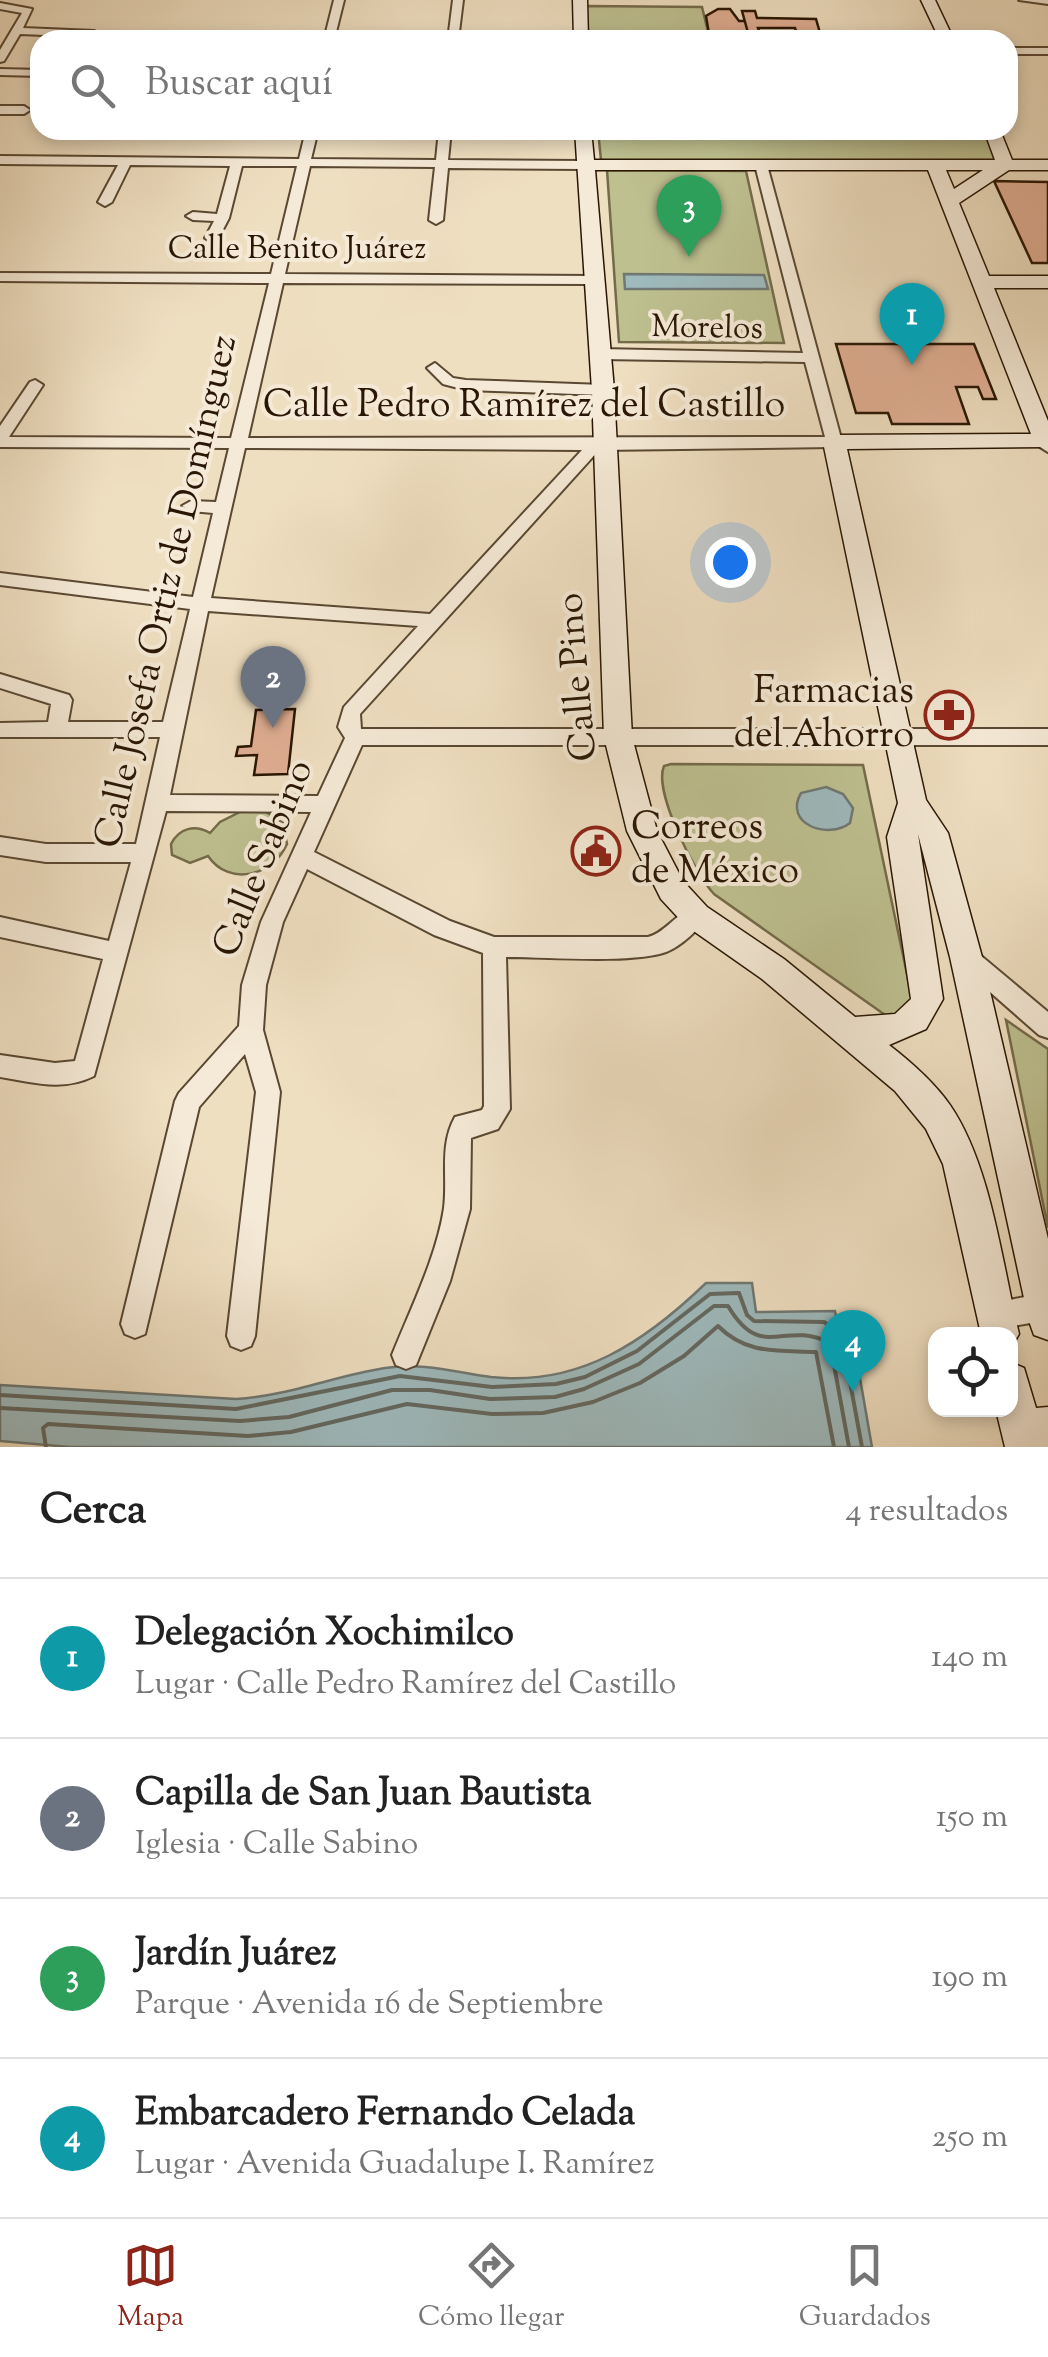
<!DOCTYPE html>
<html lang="es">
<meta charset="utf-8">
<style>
body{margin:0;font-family:"Sorts Mill Goudy",serif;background:#f2f2f2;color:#222}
.controls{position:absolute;right:30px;bottom:30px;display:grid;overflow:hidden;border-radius:20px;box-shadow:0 5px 15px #0003}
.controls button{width:90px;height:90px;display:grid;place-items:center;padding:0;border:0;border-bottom:2px solid #e0e0e0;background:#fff;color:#222;font:50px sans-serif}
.you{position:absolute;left:730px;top:562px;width:35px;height:35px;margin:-25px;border:8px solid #fff;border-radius:50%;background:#1a73e8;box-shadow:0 0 0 15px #1a73e833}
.badge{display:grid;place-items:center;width:65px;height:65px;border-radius:50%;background:#8f2418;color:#fff;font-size:32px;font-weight:700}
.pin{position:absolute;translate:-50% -82px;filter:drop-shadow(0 2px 5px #0008)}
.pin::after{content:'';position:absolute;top:52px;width:35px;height:30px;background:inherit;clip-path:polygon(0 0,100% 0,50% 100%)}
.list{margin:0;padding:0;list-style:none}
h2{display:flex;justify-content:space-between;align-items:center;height:130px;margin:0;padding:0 40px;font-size:42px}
h2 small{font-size:32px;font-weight:400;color:#767676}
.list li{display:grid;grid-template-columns:65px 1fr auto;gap:30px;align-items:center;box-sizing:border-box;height:160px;padding:0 40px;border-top:2px solid #e0e0e0}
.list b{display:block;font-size:38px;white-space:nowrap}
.list p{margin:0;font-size:32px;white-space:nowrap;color:#767676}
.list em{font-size:32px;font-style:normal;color:#767676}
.icon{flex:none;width:55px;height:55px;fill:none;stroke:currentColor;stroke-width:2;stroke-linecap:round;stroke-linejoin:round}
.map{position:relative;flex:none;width:1048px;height:1447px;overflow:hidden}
.search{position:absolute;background:#fff;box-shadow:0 5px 15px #0003;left:30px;right:30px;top:30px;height:110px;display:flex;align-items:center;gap:25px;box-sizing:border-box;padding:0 35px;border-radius:30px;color:#767676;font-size:38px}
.sheet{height:770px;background:#fff}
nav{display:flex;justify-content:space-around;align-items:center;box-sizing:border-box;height:140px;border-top:2px solid #e0e0e0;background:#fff;font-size:28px;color:#767676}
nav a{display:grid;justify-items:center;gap:5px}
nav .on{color:#8f2418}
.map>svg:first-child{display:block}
</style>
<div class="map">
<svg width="1048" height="1447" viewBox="0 0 1048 1447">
<rect width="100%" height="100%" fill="#efdfc1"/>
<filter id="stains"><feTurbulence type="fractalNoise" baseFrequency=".002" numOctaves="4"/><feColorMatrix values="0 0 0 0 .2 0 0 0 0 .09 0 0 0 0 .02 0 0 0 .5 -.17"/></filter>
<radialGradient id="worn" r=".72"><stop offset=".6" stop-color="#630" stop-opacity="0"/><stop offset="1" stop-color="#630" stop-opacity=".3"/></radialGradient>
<g fill="#bec090" stroke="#746b4a" stroke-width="2.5">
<path d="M586,6L702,7L710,40H589Z"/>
<path d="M598,130H985L999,162L601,160Z"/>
<path d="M607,170L746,171L784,343L619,342Z"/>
<path d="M671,764L863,765L913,1003L909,1012L888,1017L714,894C695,874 653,791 664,766Z"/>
<path d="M242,811L266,812L283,823L287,844C273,876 229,887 208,856L190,863L172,855L171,844C179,828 195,824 210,833L220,822Z"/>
<path d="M1006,1020L1048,1049V1228Z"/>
</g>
<g fill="#9ebabd" stroke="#6f7873" stroke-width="2.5">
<path d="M624,274L764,275L768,289H625Z"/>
<path d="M826,787L843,794L853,808L850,823C828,840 783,824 801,793Z"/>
<path d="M706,1283H752L756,1312L835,1311L837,1321H850L872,1447H70L0,1441V1385L236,1399C288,1396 334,1376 385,1368C422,1362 455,1372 491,1377C579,1387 646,1341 706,1283Z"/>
</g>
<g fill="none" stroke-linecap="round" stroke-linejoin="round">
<g stroke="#646860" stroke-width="4">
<path d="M0,1395L236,1409L400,1376L492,1387L556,1384L585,1377L637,1351L710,1294L739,1293L747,1315L754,1321L824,1322L841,1333L862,1447"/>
<path d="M0,1408L240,1421L289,1417L392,1390H430L490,1399L555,1397L584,1389L639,1364L714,1306H728C762,1363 783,1319 830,1343L849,1447"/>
<path d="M46,1447L43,1428L48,1424L248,1436L291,1432L407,1404L492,1414L543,1413L593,1402L640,1383L684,1356L718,1326C747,1355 777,1350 816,1352L834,1447"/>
</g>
</g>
<g fill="#e0ae93" stroke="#291603" stroke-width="2.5">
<path d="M730,9L739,21H746L750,40H710L706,16L718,9Z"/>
<path d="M742,11H755L757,18L816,19L822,40H799L795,28H758L762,40H750Z"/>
<path d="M994,181L1048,182V263H1032Z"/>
<path d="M683,219L700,222L701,227L685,231L677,227L676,222Z"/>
<path d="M836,344H974L996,399H983L978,387H956L969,424H892L888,413H856Z"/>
<path d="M295,709L288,774L254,775L257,755L236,756L238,747L251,746L256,710Z"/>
<path d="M967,709L971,724L932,725L928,710Z"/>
</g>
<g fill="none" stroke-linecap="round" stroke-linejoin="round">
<g stroke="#5a4832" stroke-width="4">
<g id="street">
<path d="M334,0H344L334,40H324Z"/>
<path d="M453,0H463L458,40H448Z"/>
<path d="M1019,0H1048V4Z"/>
<path d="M0,3L32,9L23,28L94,31L99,34L94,37L20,34L4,61L0,62V50L22,13L0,9Z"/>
<rect x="1008" y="48" width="40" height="6"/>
<path d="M0,69L40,70V76L0,75Z"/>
<path d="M0,106H24L30,110L24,114H0Z"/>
<path d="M306,130H318L311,159L436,160L439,130H451L448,160L583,161L589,165L583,169L448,168L443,220L436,224L429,220L435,167L310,166L285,274L594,276L601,280L594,284L283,283L248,438L825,437L805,362L600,359L592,354L600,349L803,353L755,165L761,161L767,165L842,442L834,447L599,450L360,714L361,729H1048V745H362L314,852L450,921L494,937H648C669,932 681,903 704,909L707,916C700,929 680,947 666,952C631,964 546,957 506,957L510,1109L498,1129L471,1138L470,1209L450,1281L420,1355L416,1365L406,1369L396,1365L392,1355C410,1310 437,1256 444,1208C448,1176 439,1146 455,1117L482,1110L484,1106L483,953L434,935L307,869L283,922L266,985L263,1030L280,1092L255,1336L251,1346L241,1350L231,1346L227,1336L256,1092L245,1054L199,1107L145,1334L135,1338L125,1334L121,1324L175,1101L179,1093L239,1026L242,985L261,922L311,812L166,811L94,1076C62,1092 33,1082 0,1077V1055L55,1063L75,1061L103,959L0,937V917L109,941L131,862H46L0,855V837L46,844H136L160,737H0V723L48,722L51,704L0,688V674L69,695L72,700L68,722H163L190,609L0,585V573L193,597L213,513L191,511L182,506L191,501L216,502L229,448L0,447V426L30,382L35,380L43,385L9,437L231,438L269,283L0,281V273L271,274L297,166H242L229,218L217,241L212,242L205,238L214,221L193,220L186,216L193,212L217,214L230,166L130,165L112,202L105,206L98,202L118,165L0,164V156L299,159ZM245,448L582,450L430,614L211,598ZM208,611L418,626L344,707L338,727L345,738L318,796L170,795Z"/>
<path d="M435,363L453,378L466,380L603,385L611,390L603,395L466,390L443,384L427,368Z"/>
<path d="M1048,436V452L1040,447L1042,438Z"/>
<path d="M966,947L974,950L1048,1012V1038L1039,1035L958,964L954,957L958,950Z"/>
<path d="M1048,1292V1320L996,1329L986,1325L982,1315L986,1305Z"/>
</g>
</g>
<g stroke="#291603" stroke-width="3">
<g id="secondary">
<path d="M573,0H587L588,40H574Z"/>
<path d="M921,0H935L954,40H940Z"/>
<path d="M575,130H591L594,160H995L984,130H1000L1012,160H1048V170H1009L959,203L989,276H1048V288H994L1048,421V447L847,449L926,800L948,833L982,957L1048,1239V1340L1034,1335L1029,1321L950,957L918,834L943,999L926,1029L889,1045C911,1062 933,1081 950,1105C991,1165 1002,1263 1019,1334L1010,1349V1334H981L943,1164L926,1129L895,1091L762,979L685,925L661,899L627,831L604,737L592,390ZM595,170H928L1031,434L834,435L823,442L898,803L887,837L911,999L895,1014L855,1017L784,959L707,907L683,881L657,831L632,737L614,390ZM946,170H983L954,189Z"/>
<path d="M1010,1362L1024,1368L1036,1408L1048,1407V1447H1005L996,1410H1010Z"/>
</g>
</g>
<use href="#street" fill="#f5ead7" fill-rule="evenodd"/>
<use href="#secondary" fill="#f5ead7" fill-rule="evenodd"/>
</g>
<defs>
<g id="pharmacy-ring" transform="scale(2.5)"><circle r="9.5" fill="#f5ead7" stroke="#8f2418" stroke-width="1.5"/><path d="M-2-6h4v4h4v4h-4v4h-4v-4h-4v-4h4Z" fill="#8f2418"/></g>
<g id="civic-ring" transform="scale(2.5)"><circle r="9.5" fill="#f5ead7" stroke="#8f2418" stroke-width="1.5"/><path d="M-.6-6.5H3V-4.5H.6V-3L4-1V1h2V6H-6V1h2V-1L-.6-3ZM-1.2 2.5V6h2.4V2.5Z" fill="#8f2418"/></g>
</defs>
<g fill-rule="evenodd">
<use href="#pharmacy-ring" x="949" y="715"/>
<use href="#civic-ring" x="596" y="851"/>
</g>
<g text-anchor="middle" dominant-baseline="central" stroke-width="8" stroke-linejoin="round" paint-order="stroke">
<g font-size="32" fill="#291603" stroke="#f5ead7">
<text x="297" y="250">Calle Benito Juárez</text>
<text transform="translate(707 329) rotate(1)">Morelos</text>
</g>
<g font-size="38" fill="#291603" stroke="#f5ead7">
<text x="524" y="407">Calle Pedro Ramírez del Castillo</text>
<text transform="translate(168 592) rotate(-77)">Calle Josefa Ortiz de Domínguez</text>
<text transform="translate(579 677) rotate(-95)">Calle Pino</text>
<text transform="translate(265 859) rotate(-68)">Calle Sabino</text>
</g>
<g font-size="38" fill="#291603" stroke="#f5ead7" text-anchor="end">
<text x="914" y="693">Farmacias<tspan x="914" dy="44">del Ahorro</tspan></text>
<text x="631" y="829" text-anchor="start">Correos<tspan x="631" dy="44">de México</tspan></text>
</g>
</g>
<rect width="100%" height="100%" filter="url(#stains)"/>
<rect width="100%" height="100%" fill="url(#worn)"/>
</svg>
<div class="controls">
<button><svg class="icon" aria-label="locate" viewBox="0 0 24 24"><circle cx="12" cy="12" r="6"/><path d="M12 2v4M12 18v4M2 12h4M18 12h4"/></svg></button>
</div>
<div class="you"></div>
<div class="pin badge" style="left:912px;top:365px;background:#0f9aa8">1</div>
<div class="pin badge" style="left:273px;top:728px;background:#6b7280">2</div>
<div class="pin badge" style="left:689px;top:257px;background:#2e9e5b">3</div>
<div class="pin badge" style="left:853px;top:1392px;background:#0f9aa8">4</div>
<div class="search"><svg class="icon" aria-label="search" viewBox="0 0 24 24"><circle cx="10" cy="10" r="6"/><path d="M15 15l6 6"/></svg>Buscar aquí</div>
</div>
<section class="sheet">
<h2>Cerca<small>4 resultados</small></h2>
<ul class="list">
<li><span class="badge" style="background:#0f9aa8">1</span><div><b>Delegación Xochimilco</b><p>Lugar · Calle Pedro Ramírez del Castillo</p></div><em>140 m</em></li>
<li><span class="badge" style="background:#6b7280">2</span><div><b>Capilla de San Juan Bautista</b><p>Iglesia · Calle Sabino</p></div><em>150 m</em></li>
<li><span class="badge" style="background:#2e9e5b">3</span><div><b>Jardín Juárez</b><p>Parque · Avenida 16 de Septiembre</p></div><em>190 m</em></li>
<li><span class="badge" style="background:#0f9aa8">4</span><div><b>Embarcadero Fernando Celada</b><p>Lugar · Avenida Guadalupe I. Ramírez</p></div><em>250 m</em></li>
</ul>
</section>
<nav>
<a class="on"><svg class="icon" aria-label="map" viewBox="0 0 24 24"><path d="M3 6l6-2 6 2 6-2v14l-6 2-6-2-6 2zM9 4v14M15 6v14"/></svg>Mapa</a>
<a><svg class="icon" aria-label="directions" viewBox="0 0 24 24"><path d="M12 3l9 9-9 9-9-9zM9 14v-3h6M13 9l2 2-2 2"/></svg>Cómo llegar</a>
<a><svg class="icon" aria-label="saved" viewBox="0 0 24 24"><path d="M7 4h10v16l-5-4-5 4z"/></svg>Guardados</a>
</nav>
